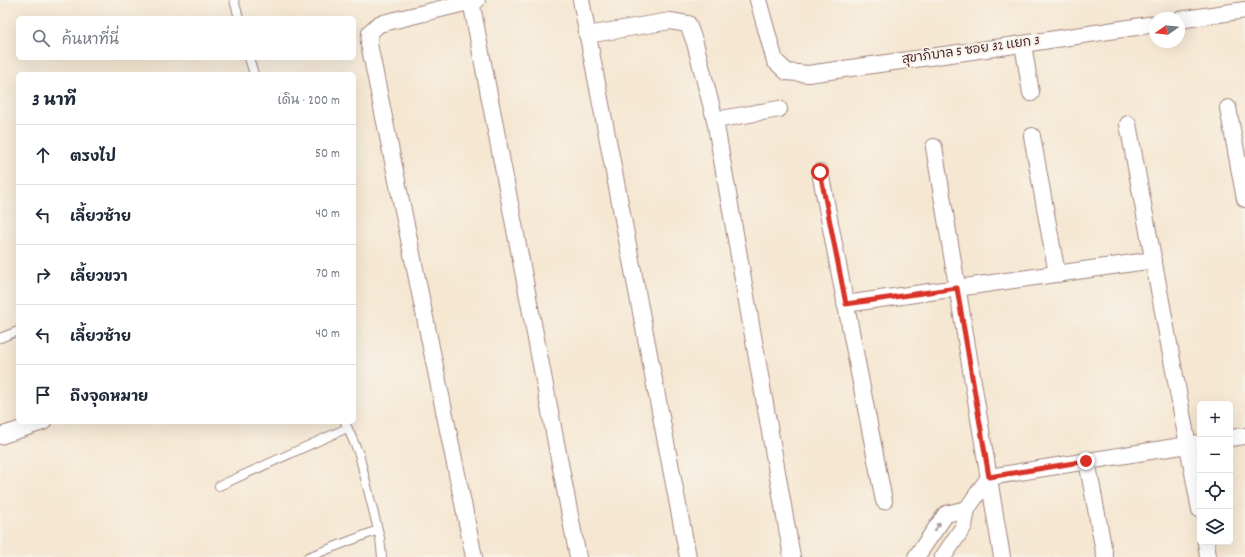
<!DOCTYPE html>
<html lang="th">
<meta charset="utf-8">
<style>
body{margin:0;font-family:Dekko,"Playpen Sans Thai",sans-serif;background:#f6f6f7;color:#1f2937}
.controls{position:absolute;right:12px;bottom:12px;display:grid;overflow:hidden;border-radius:6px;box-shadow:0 4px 16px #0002}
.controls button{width:36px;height:36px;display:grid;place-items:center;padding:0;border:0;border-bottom:1px solid #e0e1e3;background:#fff;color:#1f2937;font:20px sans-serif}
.compass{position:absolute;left:1149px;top:12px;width:36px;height:36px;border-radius:50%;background:#fff;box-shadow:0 4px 16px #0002;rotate:256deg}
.stop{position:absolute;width:12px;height:12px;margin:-9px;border:3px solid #d93025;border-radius:50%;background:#fff}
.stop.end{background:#d93025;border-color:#fff;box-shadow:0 1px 4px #0008}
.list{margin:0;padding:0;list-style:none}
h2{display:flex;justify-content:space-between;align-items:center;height:52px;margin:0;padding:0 16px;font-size:17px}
h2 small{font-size:13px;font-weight:400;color:#747a83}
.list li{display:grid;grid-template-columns:26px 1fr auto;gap:12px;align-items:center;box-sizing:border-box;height:60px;padding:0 16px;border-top:1px solid #e0e1e3}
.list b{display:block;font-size:15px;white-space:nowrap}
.list em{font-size:13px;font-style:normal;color:#747a83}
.icon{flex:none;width:22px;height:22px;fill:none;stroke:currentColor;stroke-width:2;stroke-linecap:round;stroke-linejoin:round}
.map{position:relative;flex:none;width:1245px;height:557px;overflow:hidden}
.search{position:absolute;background:#fff;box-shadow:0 4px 16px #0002;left:16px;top:16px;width:340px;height:44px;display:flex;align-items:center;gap:10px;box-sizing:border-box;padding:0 14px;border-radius:6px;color:#747a83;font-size:15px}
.panel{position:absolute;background:#fff;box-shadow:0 4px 16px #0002;left:16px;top:72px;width:340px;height:352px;border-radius:6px}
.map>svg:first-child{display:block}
</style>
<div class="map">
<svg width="1245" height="557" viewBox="0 0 1245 557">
<rect width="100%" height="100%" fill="#f7f3e8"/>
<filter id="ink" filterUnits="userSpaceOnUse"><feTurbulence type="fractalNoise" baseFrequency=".025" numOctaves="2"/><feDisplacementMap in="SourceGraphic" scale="8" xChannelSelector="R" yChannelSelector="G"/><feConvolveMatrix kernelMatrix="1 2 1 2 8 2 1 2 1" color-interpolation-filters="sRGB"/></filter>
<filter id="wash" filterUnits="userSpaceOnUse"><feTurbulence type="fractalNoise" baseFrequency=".012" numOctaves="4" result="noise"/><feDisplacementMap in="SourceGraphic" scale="16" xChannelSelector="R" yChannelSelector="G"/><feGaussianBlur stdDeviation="0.9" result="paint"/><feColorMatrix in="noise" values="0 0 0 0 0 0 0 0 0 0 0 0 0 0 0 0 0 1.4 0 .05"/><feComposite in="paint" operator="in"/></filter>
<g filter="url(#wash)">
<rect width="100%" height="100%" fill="#f5e7d2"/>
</g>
<g filter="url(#ink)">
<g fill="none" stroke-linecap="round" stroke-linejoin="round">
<g stroke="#a0837e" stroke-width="10">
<g id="service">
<path d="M234,0L239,18"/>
<path d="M249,58L254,74"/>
<path d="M0,338L18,331"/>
<path d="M345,422L359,454L380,538L382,557"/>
<path d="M219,486L347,428"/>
<path d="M308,557L378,530"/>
</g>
</g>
<g stroke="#a0837e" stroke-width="18">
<g id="minor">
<path d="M581,0L688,557"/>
<path d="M758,0L775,61L787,72L808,74L1023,44L1155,24"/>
<path d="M471,1L578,557"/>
<path d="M1179,20L1245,10"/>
<path d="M587,35L670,21L688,24L695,43L715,120L792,557"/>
<path d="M1023,44L1031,93"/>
<path d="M1228,108L1245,199"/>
<path d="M715,120L779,109"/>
<path d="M1128,124L1200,510"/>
<path d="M1032,136L1057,274"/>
<path d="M934,147L1002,557"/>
<path d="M820,172L884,501"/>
<path d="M845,304L1154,260"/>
<path d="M0,436L43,422"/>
<path d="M1230,438L1245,436"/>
<path d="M1087,461L1105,557"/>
<path d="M1206,542L1208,557"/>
<path d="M474,557L369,44L370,32L379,24L477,0"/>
<path d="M916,557L946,514L967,509"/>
<path d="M943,557L964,526L967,509L989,477L1200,443"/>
</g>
</g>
<use href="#service" stroke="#fff" stroke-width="8"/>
<use href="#minor" stroke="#fff" stroke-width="16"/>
</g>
<defs><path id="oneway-solid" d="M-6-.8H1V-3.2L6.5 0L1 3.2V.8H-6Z"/></defs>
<use fill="#ae9aa0" href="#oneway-solid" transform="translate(937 527) rotate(-55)"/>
</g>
<g fill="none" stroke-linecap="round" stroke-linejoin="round" filter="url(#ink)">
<path stroke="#d93025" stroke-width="5" d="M820,172L846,304L957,288L989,477L1086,461"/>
</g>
<g text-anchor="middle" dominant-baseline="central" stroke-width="4" stroke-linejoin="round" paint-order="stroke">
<g font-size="13" fill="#4a1f2b" stroke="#f7f3e8">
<text transform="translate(971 51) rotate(-8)">สุขาภิบาล 5 ซอย 32 แยก 3</text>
</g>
</g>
</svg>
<div class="controls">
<button>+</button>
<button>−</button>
<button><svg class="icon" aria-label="locate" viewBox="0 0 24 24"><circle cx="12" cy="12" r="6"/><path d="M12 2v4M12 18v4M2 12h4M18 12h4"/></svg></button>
<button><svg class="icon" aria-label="layers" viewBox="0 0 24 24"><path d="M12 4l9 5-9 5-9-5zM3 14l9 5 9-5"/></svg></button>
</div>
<svg class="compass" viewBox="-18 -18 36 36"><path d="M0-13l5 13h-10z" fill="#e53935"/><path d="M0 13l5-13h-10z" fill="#747a83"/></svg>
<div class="stop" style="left:820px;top:172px"></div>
<div class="stop end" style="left:1086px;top:461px"></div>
<div class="search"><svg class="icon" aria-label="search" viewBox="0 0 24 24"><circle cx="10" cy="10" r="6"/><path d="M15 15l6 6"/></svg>ค้นหาที่นี่</div>
<section class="panel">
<h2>3 นาที<small>เดิน · 200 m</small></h2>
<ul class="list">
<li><svg class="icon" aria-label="ahead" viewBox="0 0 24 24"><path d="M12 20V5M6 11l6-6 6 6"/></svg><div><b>ตรงไป</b></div><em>50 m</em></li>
<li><svg class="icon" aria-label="left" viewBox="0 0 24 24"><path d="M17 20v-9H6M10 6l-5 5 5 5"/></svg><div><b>เลี้ยวซ้าย</b></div><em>40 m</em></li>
<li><svg class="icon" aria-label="right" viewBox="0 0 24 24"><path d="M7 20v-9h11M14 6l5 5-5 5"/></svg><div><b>เลี้ยวขวา</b></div><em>70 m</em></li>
<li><svg class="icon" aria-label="left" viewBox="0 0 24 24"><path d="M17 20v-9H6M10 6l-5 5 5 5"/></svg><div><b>เลี้ยวซ้าย</b></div><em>40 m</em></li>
<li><svg class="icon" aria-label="arrive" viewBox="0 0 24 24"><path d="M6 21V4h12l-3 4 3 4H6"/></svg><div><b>ถึงจุดหมาย</b></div></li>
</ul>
</section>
</div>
